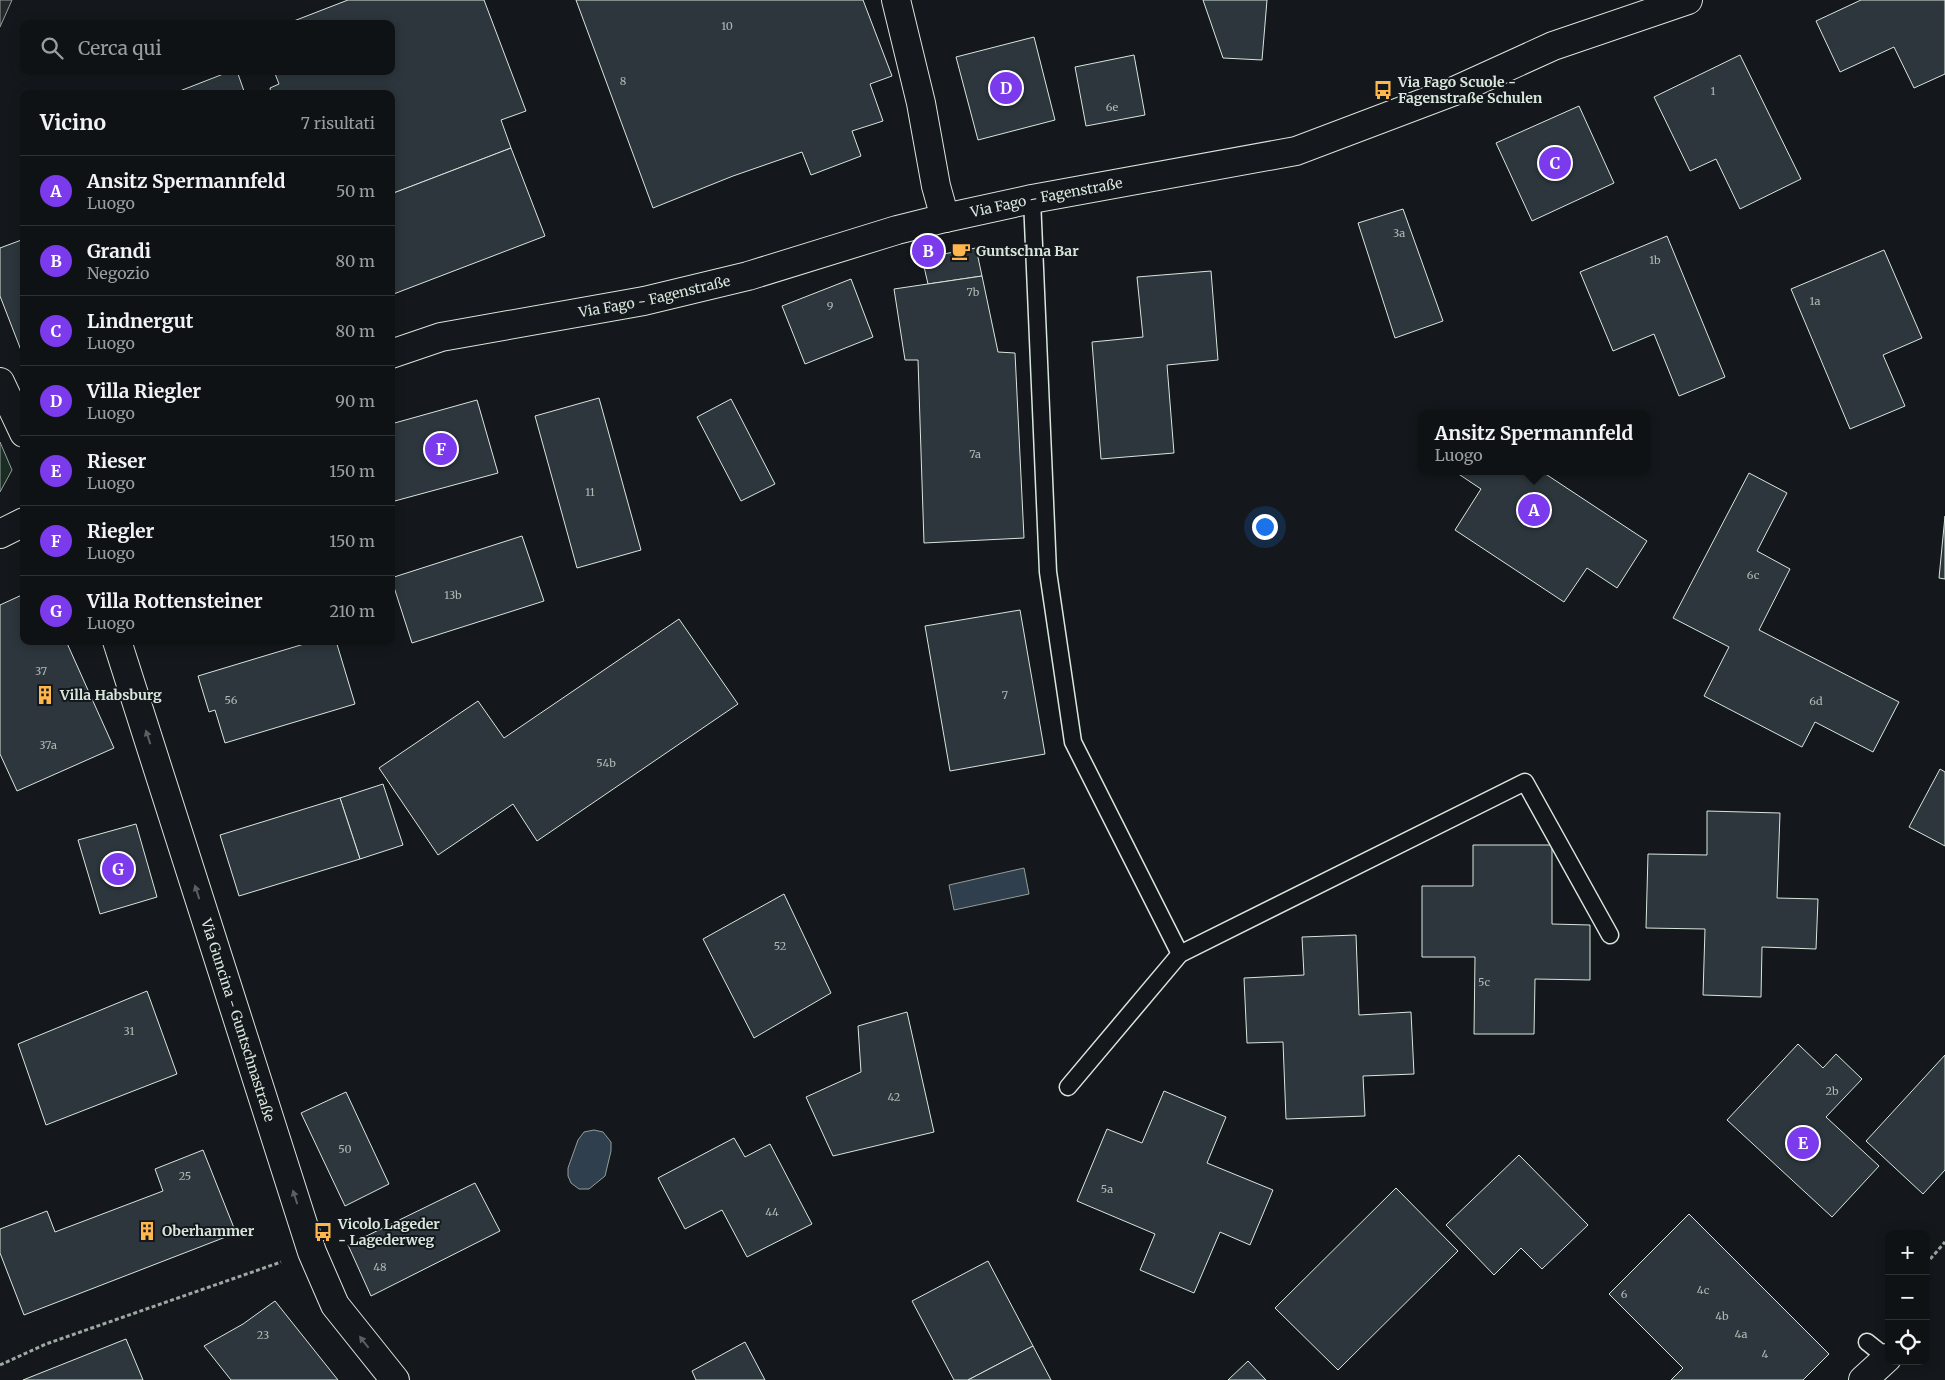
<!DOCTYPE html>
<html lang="it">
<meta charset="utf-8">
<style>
body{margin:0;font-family:Merriweather,serif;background:#1d2022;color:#f1f3f6}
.controls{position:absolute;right:15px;bottom:15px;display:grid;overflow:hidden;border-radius:10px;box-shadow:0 2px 12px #0003}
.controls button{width:45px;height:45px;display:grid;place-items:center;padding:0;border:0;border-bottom:1px solid #2f3234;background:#0f1215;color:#f1f3f6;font:25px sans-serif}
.you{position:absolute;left:1264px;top:526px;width:18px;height:18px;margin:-12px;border:4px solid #fff;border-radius:50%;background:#1a73e8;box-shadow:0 0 0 8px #1a73e833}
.badge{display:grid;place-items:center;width:32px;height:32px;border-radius:50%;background:#7c3aed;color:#fff;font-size:16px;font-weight:700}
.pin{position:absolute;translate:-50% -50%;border:2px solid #fff;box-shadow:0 1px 5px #0006}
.popup{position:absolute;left:1418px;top:410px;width:232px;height:65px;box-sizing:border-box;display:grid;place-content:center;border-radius:10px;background:#0f1215;filter:drop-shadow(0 1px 4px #0005);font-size:16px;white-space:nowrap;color:#9b9ea0}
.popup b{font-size:19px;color:#f1f3f6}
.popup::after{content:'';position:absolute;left:50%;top:100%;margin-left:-10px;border:10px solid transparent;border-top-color:#0f1215}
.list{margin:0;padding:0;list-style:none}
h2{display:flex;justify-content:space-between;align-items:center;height:65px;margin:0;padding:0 20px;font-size:21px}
h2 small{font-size:16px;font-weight:400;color:#9b9ea0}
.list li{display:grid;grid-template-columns:32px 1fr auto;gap:15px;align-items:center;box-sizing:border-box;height:70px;padding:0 20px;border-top:1px solid #2f3234}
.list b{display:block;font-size:19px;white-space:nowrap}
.list p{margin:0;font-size:16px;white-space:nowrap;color:#9b9ea0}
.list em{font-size:16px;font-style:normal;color:#9b9ea0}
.icon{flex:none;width:28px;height:28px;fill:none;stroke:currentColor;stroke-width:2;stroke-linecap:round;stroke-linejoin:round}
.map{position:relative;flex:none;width:1945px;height:1380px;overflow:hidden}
.search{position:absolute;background:#0f1215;box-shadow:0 2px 12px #0003;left:20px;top:20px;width:375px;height:55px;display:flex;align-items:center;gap:12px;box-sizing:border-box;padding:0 18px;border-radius:10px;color:#9b9ea0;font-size:19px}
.panel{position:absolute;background:#0f1215;box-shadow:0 2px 12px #0003;left:20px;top:90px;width:375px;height:555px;border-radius:10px}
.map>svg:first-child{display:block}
</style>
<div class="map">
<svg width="1945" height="1380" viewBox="0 0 1945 1380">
<rect width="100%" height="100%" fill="#14181c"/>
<path fill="#1a2d24" stroke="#939e99" d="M0,442L12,470L0,492Z"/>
<path fill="#24282b" stroke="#939e99" d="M0,0H12L0,27Z"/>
<g fill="#2f3f4d" stroke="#939e99">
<path d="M1024,868L1029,894L954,910L949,885Z"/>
<path d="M594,1130L603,1132L611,1142V1151L605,1176L589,1189H579L571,1183L568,1176V1168L578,1140L584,1132Z"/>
</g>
<g fill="#2c363c" stroke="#d8e6dc">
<path d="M348,0H484L526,111L501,120L511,148L391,194V94H269L271,93L270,88L279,84L274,71H391V24H286Z"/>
<path d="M576,0H863L892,76L870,84L883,121L852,131L861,156L811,175L802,152L733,176L653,208Z"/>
<path d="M1203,0H1267L1262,60L1223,58Z"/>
<path d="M1861,0H1945V74L1914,88L1894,47L1840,72L1816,21Z"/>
<path d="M1034,37L1055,120L978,140L956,57Z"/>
<path d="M1134,55L1145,115L1086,126L1075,67Z"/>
<path d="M1740,55L1801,179L1740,209L1716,159L1690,171L1654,97Z"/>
<path d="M231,71H237L245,94H172Z"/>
<path d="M1579,106L1614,183L1532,221L1496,143Z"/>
<path d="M511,148L545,236L391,295V194Z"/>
<path d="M1403,209L1443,321L1395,338L1358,223Z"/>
<path d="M1667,236L1725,377L1679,396L1654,334L1613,351L1580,272Z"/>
<path d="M24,239V358L0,296V248Z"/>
<path d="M976,248L982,276L928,284L922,258Z"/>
<path d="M1884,250L1922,338L1883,355L1905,406L1850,429L1791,289Z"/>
<path d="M1211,271L1218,360L1167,365L1174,453L1101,459L1092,342L1143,337L1137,277Z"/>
<path d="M982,276L998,352L1015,353L1024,538L924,543L918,360H905L894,289Z"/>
<path d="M851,279L873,337L805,364L782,306Z"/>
<path d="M599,398L641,550L577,568L535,416Z"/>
<path d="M731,399L775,484L741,501L697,417Z"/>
<path d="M477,400L498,473L391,502V424Z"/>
<path d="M1454,471H1541L1647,541L1617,588L1587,568L1564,602L1455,530L1481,489Z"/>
<path d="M1749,473L1787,493L1757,551L1790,569L1759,630L1899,702L1873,752L1815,722L1802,747L1704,696L1729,647L1673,618Z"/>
<path d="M1945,516V579L1939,578Z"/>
<path d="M522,536L544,601L412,643L391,578Z"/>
<path d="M24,594V641H66L114,748L17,791L0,754V605Z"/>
<path d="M1020,610L1045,754L950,771L925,626Z"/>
<path d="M679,619L738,704L537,841L513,804L438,855L379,768L478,701L504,738Z"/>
<path d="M314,641H336L355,704L225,743L215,710L209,712L198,676Z"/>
<path d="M1940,769L1945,772V846L1909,827Z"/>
<path d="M383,784L403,845L360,859L340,798Z"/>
<path d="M340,798L360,859L239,896L220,835Z"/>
<path d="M1707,811L1780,813L1777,898L1818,899L1816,949L1762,947L1761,997L1703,995L1705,929L1646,928L1648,854L1707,855Z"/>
<path d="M136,824L157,897L100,914L78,840Z"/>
<path d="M1473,845H1552V924L1590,925V980L1535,979L1534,1034H1474L1475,957H1422V886H1473Z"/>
<path d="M784,894L831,993L754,1038L703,939Z"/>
<path d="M1356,935L1359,1015L1411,1012L1414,1074L1363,1076L1365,1116L1286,1119L1283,1042L1247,1043L1244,978L1304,975L1302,937Z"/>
<path d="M147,991L177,1074L46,1125L18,1044Z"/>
<path d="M907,1012L934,1132L833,1156L806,1097L861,1072L858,1026Z"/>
<path d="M1798,1044L1823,1068L1836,1054L1862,1079L1826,1117L1879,1166L1832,1217L1727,1120Z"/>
<path d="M1945,1055V1170L1923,1194L1866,1141Z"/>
<path d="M1164,1091L1226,1117L1207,1163L1273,1190L1250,1245L1220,1232L1194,1293L1140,1270L1155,1234L1077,1201L1107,1129L1142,1143Z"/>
<path d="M346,1092L389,1184L345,1206L301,1113Z"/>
<path d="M734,1138L745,1157L770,1144L812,1224L747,1257L722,1210L685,1229L658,1178Z"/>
<path d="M203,1150L236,1233L24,1315L0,1253V1229L47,1211L55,1232L163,1191L155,1169Z"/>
<path d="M1519,1155L1588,1225L1542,1269L1521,1248L1494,1275L1446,1225Z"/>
<path d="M475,1183L500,1231L371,1296L348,1245Z"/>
<path d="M1396,1188L1458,1251L1338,1370L1275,1308Z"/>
<path d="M1689,1214L1829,1354L1803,1380H1671L1683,1368L1609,1294Z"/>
<path d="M988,1261L1033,1346L968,1380H954L912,1301Z"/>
<path d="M275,1301L338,1380H231L204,1346L243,1324Z"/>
<path d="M126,1339L143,1380H23Z"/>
<path d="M745,1342L765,1380H696L692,1371Z"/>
<path d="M1033,1346L1051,1380H968Z"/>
<path d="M1248,1361L1266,1380H1228Z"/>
</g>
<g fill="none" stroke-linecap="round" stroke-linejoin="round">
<g stroke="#d8e6dc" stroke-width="19">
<g id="lane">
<path d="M1032,199L1048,572L1073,742L1180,954"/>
<path d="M1068,1087L1180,954L1525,782L1610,935"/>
<path d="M1867,1342L1887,1358"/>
</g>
</g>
<g stroke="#d8e6dc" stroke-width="30">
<g id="street">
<path d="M896,0L921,103L936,186L945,218"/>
<path d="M0,382L24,433"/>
<path id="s1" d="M117,641L312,1252L335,1305L395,1380"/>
<path d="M1863,1380L1887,1358"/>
</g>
</g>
<g stroke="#d8e6dc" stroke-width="30">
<g id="secondary">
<path id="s2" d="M391,354L441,337L644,301L748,276L897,230L945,218L1032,199L1296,151L1452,92L1553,46L1688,0"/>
<path d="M0,534L24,522"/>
</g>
</g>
<g stroke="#9da8a2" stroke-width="3" stroke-dasharray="4 2.5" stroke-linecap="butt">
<path d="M1926,1264L1945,1242"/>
<path d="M0,1365L46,1344L281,1262"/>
</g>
<use href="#lane" stroke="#14181c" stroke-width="16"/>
<use href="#street" stroke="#14181c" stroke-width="28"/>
<use href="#secondary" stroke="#14181c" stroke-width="28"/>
</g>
<defs><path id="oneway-solid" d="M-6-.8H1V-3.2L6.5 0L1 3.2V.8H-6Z" transform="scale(1.25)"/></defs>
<g fill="#59605f">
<use href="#oneway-solid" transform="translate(148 737) rotate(-108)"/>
<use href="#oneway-solid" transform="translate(197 892) rotate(-108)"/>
<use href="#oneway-solid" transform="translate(295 1197) rotate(-108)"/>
<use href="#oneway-solid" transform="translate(364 1342) rotate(-128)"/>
</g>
<defs>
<g id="bus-bare" transform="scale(1.5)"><path d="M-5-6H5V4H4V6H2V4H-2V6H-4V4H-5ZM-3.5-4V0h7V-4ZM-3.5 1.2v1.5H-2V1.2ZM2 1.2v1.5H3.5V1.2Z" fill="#ffb74d" stroke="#14181c" stroke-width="2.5" paint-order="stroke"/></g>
<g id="cafe-bare" transform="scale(1.5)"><path d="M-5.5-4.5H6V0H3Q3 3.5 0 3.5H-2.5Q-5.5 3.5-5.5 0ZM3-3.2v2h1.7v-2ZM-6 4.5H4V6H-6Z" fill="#ffb74d" stroke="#14181c" stroke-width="2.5" paint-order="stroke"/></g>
<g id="building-bare" transform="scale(1.5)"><path d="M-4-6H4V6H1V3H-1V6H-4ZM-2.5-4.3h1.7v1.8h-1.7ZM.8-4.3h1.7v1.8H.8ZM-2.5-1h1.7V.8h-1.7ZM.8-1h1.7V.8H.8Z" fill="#ffb74d" stroke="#14181c" stroke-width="2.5" paint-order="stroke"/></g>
</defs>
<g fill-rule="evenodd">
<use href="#bus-bare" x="1383" y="90"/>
<use href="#cafe-bare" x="961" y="251"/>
<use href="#building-bare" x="45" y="695"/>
<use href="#building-bare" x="147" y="1231"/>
<use href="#bus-bare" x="323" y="1232"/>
</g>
<g text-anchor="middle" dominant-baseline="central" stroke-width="4" stroke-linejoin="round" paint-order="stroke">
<g font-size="11" fill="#adbab4">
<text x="727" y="26">10</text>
<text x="623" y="81">8</text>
<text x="1713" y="91">1</text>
<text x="1112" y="107">6e</text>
<text x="1399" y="233">3a</text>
<text x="1655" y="260">1b</text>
<text x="973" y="292">7b</text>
<text x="1815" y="301">1a</text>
<text x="830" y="306">9</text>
<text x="975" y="454">7a</text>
<text x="590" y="492">11</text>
<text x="1753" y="575">6c</text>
<text x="453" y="595">13b</text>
<text x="41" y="671">37</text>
<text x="1005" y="695">7</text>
<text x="231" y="700">56</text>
<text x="1816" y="701">6d</text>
<text x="48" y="745">37a</text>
<text x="606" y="763">54b</text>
<text x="780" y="946">52</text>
<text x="1484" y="982">5c</text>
<text x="129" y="1031">31</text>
<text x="1832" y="1091">2b</text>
<text x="894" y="1097">42</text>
<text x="345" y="1149">50</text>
<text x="185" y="1176">25</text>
<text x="1107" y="1189">5a</text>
<text x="772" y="1212">44</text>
<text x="380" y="1267">48</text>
<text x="1703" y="1290">4c</text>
<text x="1624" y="1294">6</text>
<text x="1722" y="1316">4b</text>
<text x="1741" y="1334">4a</text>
<text x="263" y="1335">23</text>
<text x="1765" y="1354">4</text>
</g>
<g font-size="14" font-weight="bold" fill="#d8e6dc" stroke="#14181c" text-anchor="start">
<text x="1398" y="82">Via Fago Scuole -<tspan x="1398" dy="16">Fagenstraße Schulen</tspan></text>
<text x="976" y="251">Guntschna Bar</text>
<text x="60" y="695">Villa Habsburg</text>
<text x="338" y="1224">Vicolo Lageder<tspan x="338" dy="16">- Lagederweg</tspan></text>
<text x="162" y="1231">Oberhammer</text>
</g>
<g font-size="14" fill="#d8e6dc" stroke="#14181c">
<text stroke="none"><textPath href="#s2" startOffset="675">Via Fago - Fagenstraße</textPath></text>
<text stroke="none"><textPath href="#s2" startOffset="270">Via Fago - Fagenstraße</textPath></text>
<text stroke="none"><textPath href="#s1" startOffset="398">Via Guncina - Guntschnastraße</textPath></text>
</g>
</g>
</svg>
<div class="controls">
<button>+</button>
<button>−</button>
<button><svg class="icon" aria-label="locate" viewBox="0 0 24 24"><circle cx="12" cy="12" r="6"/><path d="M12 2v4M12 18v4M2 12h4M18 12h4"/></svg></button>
</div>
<div class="you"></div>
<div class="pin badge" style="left:1534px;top:510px">A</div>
<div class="popup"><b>Ansitz Spermannfeld</b>Luogo</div>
<div class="pin badge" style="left:928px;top:251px">B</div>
<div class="pin badge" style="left:1555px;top:163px">C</div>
<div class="pin badge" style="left:1006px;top:88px">D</div>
<div class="pin badge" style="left:1803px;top:1143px">E</div>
<div class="pin badge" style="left:441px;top:449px">F</div>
<div class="pin badge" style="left:118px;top:869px">G</div>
<div class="search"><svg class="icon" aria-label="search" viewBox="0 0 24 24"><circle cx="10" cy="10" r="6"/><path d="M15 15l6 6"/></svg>Cerca qui</div>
<section class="panel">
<h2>Vicino<small>7 risultati</small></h2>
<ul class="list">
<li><span class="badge">A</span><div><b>Ansitz Spermannfeld</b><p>Luogo</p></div><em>50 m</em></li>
<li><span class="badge">B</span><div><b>Grandi</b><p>Negozio</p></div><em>80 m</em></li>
<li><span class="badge">C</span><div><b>Lindnergut</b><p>Luogo</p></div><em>80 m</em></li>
<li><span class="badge">D</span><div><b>Villa Riegler</b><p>Luogo</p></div><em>90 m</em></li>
<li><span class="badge">E</span><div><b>Rieser</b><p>Luogo</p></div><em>150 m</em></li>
<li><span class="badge">F</span><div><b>Riegler</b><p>Luogo</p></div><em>150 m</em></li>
<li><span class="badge">G</span><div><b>Villa Rottensteiner</b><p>Luogo</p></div><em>210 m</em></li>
</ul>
</section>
</div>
